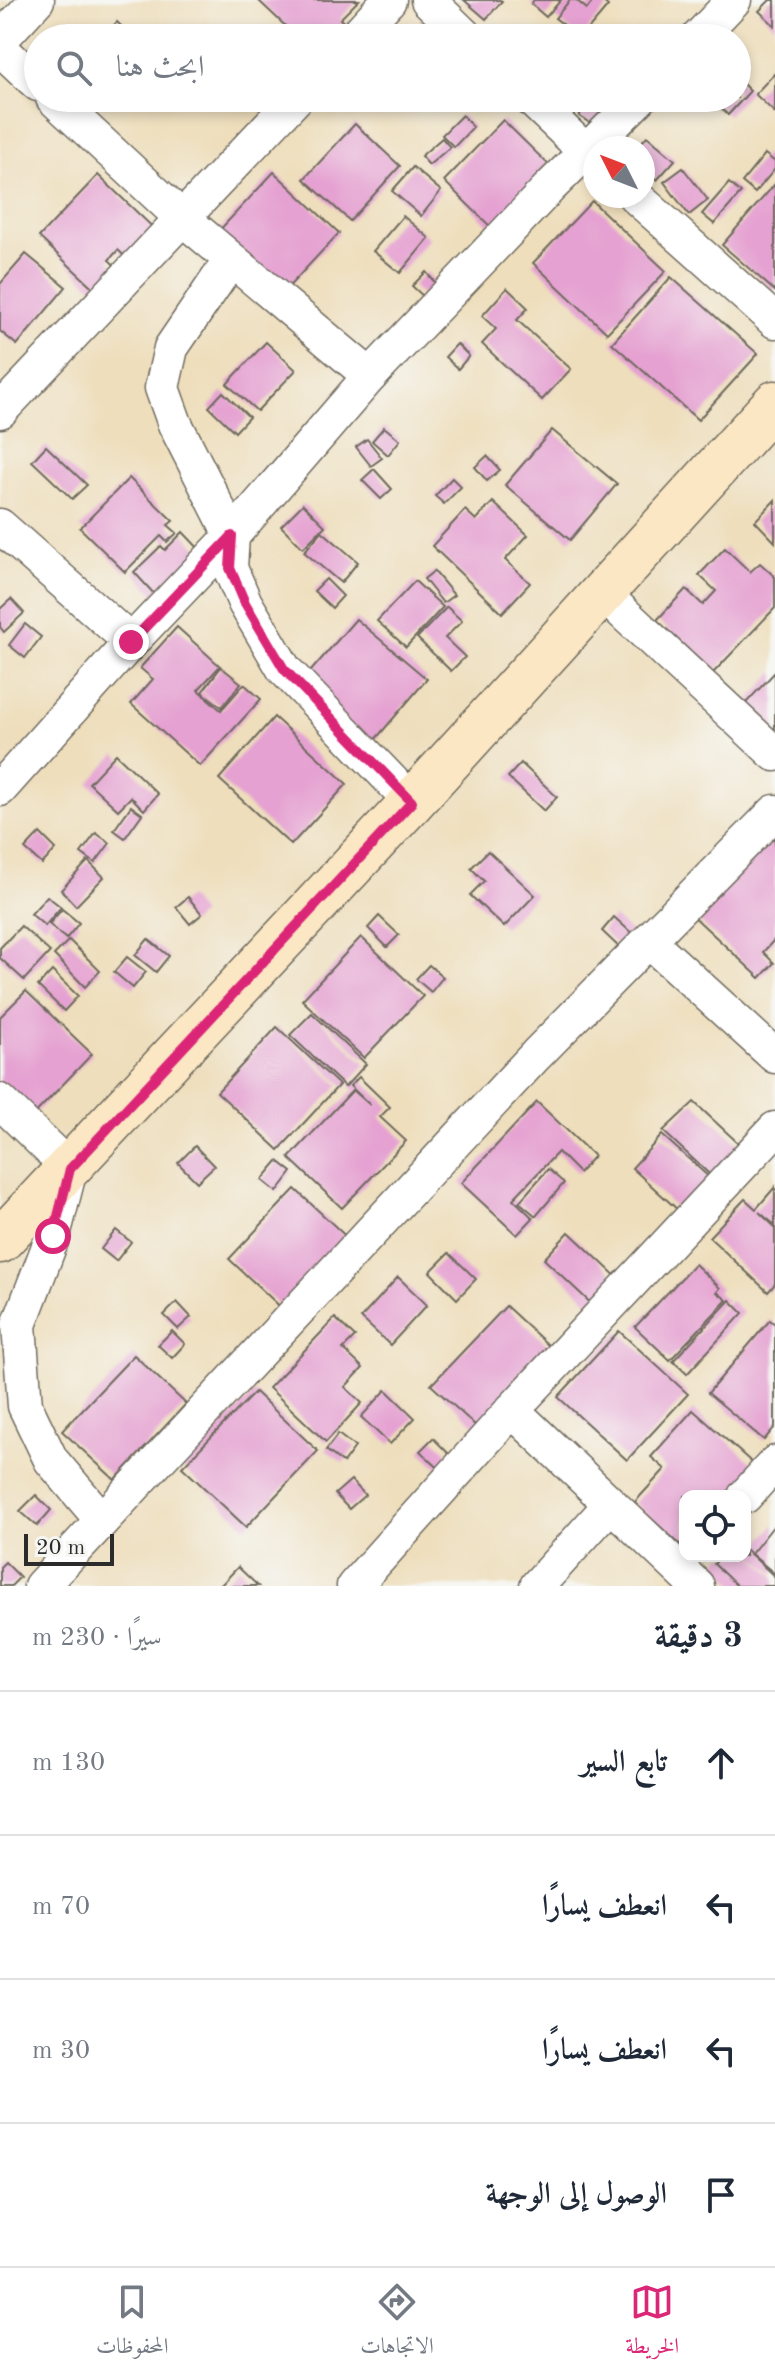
<!DOCTYPE html>
<html lang="ar">
<meta charset="utf-8">
<style>
body{margin:0;font-family:"Old Standard TT",Amiri,serif;background:#f6f6f7;color:#1f2937;direction:rtl}
.controls{position:absolute;right:24px;bottom:24px;display:grid;overflow:hidden;border-radius:16px;box-shadow:0 4px 12px #0003}
.controls button{width:72px;height:72px;display:grid;place-items:center;padding:0;border:0;border-bottom:2px solid #e0e1e3;background:#fff;color:#1f2937;font:40px sans-serif}
.compass{position:absolute;left:583px;top:136px;width:72px;height:72px;border-radius:50%;background:#fff;box-shadow:0 4px 12px #0003;rotate:312deg}
.scale{position:absolute;left:24px;bottom:20px;width:90px;box-sizing:border-box;padding-left:8px;border:4px solid #2b2b2b;border-top:0;font-size:22px;line-height:28px;white-space:nowrap;color:#2b2b2b;-webkit-text-stroke:6px #f6f6f2;paint-order:stroke}
.stop{position:absolute;width:24px;height:24px;margin:-18px;border:6px solid #db2777;border-radius:50%;background:#fff}
.stop.end{background:#db2777;border-color:#fff;box-shadow:0 2px 8px #0008}
.list{margin:0;padding:0;list-style:none}
h2{display:flex;justify-content:space-between;align-items:center;height:104px;margin:0;padding:0 32px;font-size:34px}
h2 small{font-size:26px;font-weight:400;color:#747a83}
.list li{display:grid;grid-template-columns:52px 1fr auto;gap:24px;align-items:center;box-sizing:border-box;height:144px;padding:0 32px;border-top:2px solid #e0e1e3}
.list b{display:block;font-size:30px;white-space:nowrap}
.list em{font-size:26px;font-style:normal;color:#747a83}
.icon{flex:none;width:44px;height:44px;fill:none;stroke:currentColor;stroke-width:2;stroke-linecap:round;stroke-linejoin:round}
.map{position:relative;flex:none;width:775px;height:1586px;overflow:hidden;direction:ltr}
.search{position:absolute;background:#fff;box-shadow:0 4px 12px #0003;left:24px;right:24px;top:24px;height:88px;display:flex;align-items:center;gap:20px;box-sizing:border-box;padding:0 28px;border-radius:44px;color:#747a83;font-size:30px}
.sheet{height:680px;background:#fff}
nav{display:flex;justify-content:space-around;align-items:center;box-sizing:border-box;height:112px;border-top:2px solid #e0e1e3;background:#fff;font-size:22px;color:#747a83}
nav a{display:grid;justify-items:center;gap:4px}
nav .on{color:#db2777}
.map>svg:first-child{display:block}
</style>
<div class="map">
<svg width="775" height="1586" viewBox="0 0 775 1586">
<rect width="100%" height="100%" fill="#f6f6f2"/>
<filter id="ink" filterUnits="userSpaceOnUse"><feTurbulence type="fractalNoise" baseFrequency=".0125" numOctaves="2"/><feDisplacementMap in="SourceGraphic" scale="16" xChannelSelector="R" yChannelSelector="G"/><feConvolveMatrix kernelMatrix="1 2 1 2 8 2 1 2 1" color-interpolation-filters="sRGB"/></filter>
<filter id="wash" filterUnits="userSpaceOnUse"><feTurbulence type="fractalNoise" baseFrequency=".006" numOctaves="4" result="noise"/><feDisplacementMap in="SourceGraphic" scale="32" xChannelSelector="R" yChannelSelector="G"/><feGaussianBlur stdDeviation="1.8" result="paint"/><feColorMatrix in="noise" values="0 0 0 0 0 0 0 0 0 0 0 0 0 0 0 0 0 1.4 0 .05"/><feComposite in="paint" operator="in"/></filter>
<g filter="url(#wash)">
<rect width="100%" height="100%" fill="#eedebc"/>
<g id="blocks">
<g fill="#e5a1d1">
<path d="M258,0H359L340,19L352,30L344,38H298Z"/>
<path d="M464,0H500L502,1L486,19Z"/>
<path d="M534,0H561L546,17L531,4Z"/>
<path d="M570,0H576L587,9L594,0H601L608,6L581,38L555,18Z"/>
<path d="M770,0H775V26L759,11Z"/>
<path d="M117,22L134,38H102Z"/>
<path d="M775,73V113L755,94Z"/>
<path d="M737,78L750,91L728,115L709,98H737Z"/>
<path d="M590,100L607,111L596,127L579,116Z"/>
<path d="M462,115L473,127L454,147L442,135Z"/>
<path d="M503,120L555,171L506,242L444,181Z"/>
<path d="M355,124L400,166L350,221L304,179Z"/>
<path d="M647,136L675,160L657,180L643,168V148H637Z"/>
<path d="M442,138L450,147L429,165L421,156Z"/>
<path d="M765,154L775,162V169L755,193L742,182Z"/>
<path d="M413,167L441,191L421,216L392,191Z"/>
<path d="M683,168L708,200L689,215L664,182Z"/>
<path d="M274,172L339,233L280,296L215,235Z"/>
<path d="M98,175L164,238L136,267L118,250L109,260L127,277L105,299L39,237Z"/>
<path d="M729,183L741,193L714,224L702,214Z"/>
<path d="M775,184V291L722,245Z"/>
<path d="M592,201L666,271L607,333L533,263Z"/>
<path d="M403,216L429,238L400,273L373,251Z"/>
<path d="M26,254L66,287L17,345L0,331V284Z"/>
<path d="M426,272L438,286L425,298L412,286Z"/>
<path d="M671,277L758,354L698,420L612,343Z"/>
<path d="M507,288L528,308L517,320L571,369L542,400L482,344L496,329L482,316Z"/>
<path d="M266,342L296,370L257,411L227,384Z"/>
<path d="M457,344L469,356L458,369L445,357Z"/>
<path d="M223,392L249,417L235,432L209,407Z"/>
<path d="M384,427L400,440L388,455L372,441Z"/>
<path d="M552,430L617,484L570,540L505,485Z"/>
<path d="M367,439L382,458L371,466L356,447Z"/>
<path d="M46,446L87,485L72,499L32,461Z"/>
<path d="M487,456L500,470L487,481L475,467Z"/>
<path d="M374,469L392,489L381,499L362,480Z"/>
<path d="M129,478L173,521L168,525L177,533L167,542L161,536L125,572L80,528Z"/>
<path d="M452,478L461,487L444,504L435,496Z"/>
<path d="M775,500V542L755,521Z"/>
<path d="M493,502L528,535L505,560L530,583L502,613L432,546L465,510L476,520Z"/>
<path d="M303,504L325,526L303,548L281,526Z"/>
<path d="M322,531L358,562L341,583L304,552Z"/>
<path d="M183,532L202,552L156,596L134,572L161,546L165,550Z"/>
<path d="M725,548L750,572L760,563L775,577V608L713,673L657,620L686,589L703,605L716,591L699,575Z"/>
<path d="M434,571L454,595L443,603L424,579Z"/>
<path d="M326,579L343,596L332,608L314,591Z"/>
<path d="M415,581L443,607L406,647L377,621Z"/>
<path d="M11,599L24,613L4,632L0,627V609Z"/>
<path d="M447,607L462,621L445,638L465,657L451,671L417,638Z"/>
<path d="M356,619L427,679L368,748L297,687Z"/>
<path d="M25,624L41,637L25,658L9,645Z"/>
<path d="M177,627L220,666L198,690L221,710L244,684L261,699L200,766L131,704L153,679L140,668Z"/>
<path d="M221,667L241,683L222,707L202,692Z"/>
<path d="M775,672V733L745,704Z"/>
<path d="M274,717L347,784L291,845L219,779Z"/>
<path d="M116,754L158,794L144,810L131,797L118,810L89,783Z"/>
<path d="M521,763L557,797L544,811L508,777Z"/>
<path d="M131,806L142,814L125,838L114,830Z"/>
<path d="M767,832L775,840V939L763,952L774,963L760,978L691,914Z"/>
<path d="M40,833L56,849L42,864L25,849Z"/>
<path d="M96,833L110,843L95,863L81,853Z"/>
<path d="M488,851L535,895L504,927L470,895L484,881L471,868Z"/>
<path d="M88,861L104,877L76,906L61,890Z"/>
<path d="M47,896L61,907L45,926L31,914Z"/>
<path d="M188,897L202,914L190,924L176,907Z"/>
<path d="M62,909L79,923L66,939L49,924Z"/>
<path d="M379,916L399,935L387,947L368,928Z"/>
<path d="M614,917L636,937L623,951L602,931Z"/>
<path d="M21,926L50,952L24,980L0,958V948Z"/>
<path d="M361,937L423,996L364,1058L302,1000Z"/>
<path d="M148,939L169,956L156,972L135,955Z"/>
<path d="M69,940L100,971L85,987L54,955Z"/>
<path d="M127,957L146,972L133,988L114,972Z"/>
<path d="M429,965L443,977L431,992L416,979Z"/>
<path d="M52,971L78,996L64,1011L38,986Z"/>
<path d="M26,991L92,1054L27,1122L0,1096V1017Z"/>
<path d="M312,1013L366,1064L345,1087L290,1035Z"/>
<path d="M277,1027L339,1085L279,1150L217,1092Z"/>
<path d="M359,1077L390,1107L380,1117L406,1141L342,1208L289,1158L353,1090L370,1105L350,1086Z"/>
<path d="M537,1102L594,1156L579,1173L558,1152L513,1199L533,1218L517,1235L461,1183Z"/>
<path d="M694,1102L750,1154L721,1185L663,1131Z"/>
<path d="M662,1135L720,1187L689,1220L632,1168Z"/>
<path d="M195,1146L214,1166L197,1182L178,1163Z"/>
<path d="M278,1161L292,1172L277,1192L262,1180Z"/>
<path d="M548,1169L564,1183L536,1216L519,1202Z"/>
<path d="M775,1187V1225L759,1212L775,1227V1284L768,1292L709,1237L745,1199L756,1209Z"/>
<path d="M295,1189L352,1242L287,1313L229,1259Z"/>
<path d="M116,1230L131,1242L116,1261L101,1249Z"/>
<path d="M569,1232L622,1282L597,1309L544,1259Z"/>
<path d="M449,1253L476,1279L457,1299L430,1272Z"/>
<path d="M695,1264L720,1288L717,1292L727,1300L670,1360L635,1327Z"/>
<path d="M398,1277L427,1305L390,1345L361,1318Z"/>
<path d="M730,1300L743,1313L687,1374L673,1361Z"/>
<path d="M177,1302L191,1317L178,1329L164,1315Z"/>
<path d="M506,1306L561,1357L487,1436L431,1385Z"/>
<path d="M335,1318L355,1337L343,1349L363,1368L345,1387L362,1403L326,1442L269,1388Z"/>
<path d="M770,1320L775,1324V1427L764,1440L708,1393Z"/>
<path d="M172,1331L185,1344L172,1358L158,1345Z"/>
<path d="M619,1331L688,1394L627,1460L558,1397Z"/>
<path d="M134,1355L186,1404L115,1480L62,1431Z"/>
<path d="M386,1390L415,1418L390,1444L361,1417Z"/>
<path d="M255,1392L318,1451L246,1527L182,1467Z"/>
<path d="M693,1410L767,1476L745,1496H685V1549L634,1503L665,1469L651,1457Z"/>
<path d="M338,1434L355,1447L343,1463L326,1450Z"/>
<path d="M433,1438L457,1462L445,1474L420,1451Z"/>
<path d="M351,1480L365,1495L349,1509L335,1494Z"/>
<path d="M36,1495L51,1510L37,1526L20,1511Z"/>
<path d="M775,1524V1574L751,1554Z"/>
<path d="M745,1549L775,1577V1586H737L714,1564L721,1556H745Z"/>
<path d="M5,1562L20,1577L11,1586H0V1567Z"/>
<path d="M238,1567L258,1586H220Z"/>
</g>
</g>
</g>
<g filter="url(#ink)">
<use href="#blocks" fill-opacity="0" stroke="#6f6a5e" stroke-width="2"/>
<g fill="none" stroke-linecap="round" stroke-linejoin="round">
<g stroke="#6f6a5e" stroke-width="37">
<g id="street">
<path d="M428,0L467,38"/>
<path d="M354,38L389,0"/>
<path d="M698,38L734,0"/>
<path d="M0,40L37,0"/>
<path d="M0,48L38,84"/>
<path d="M53,98L181,217L370,376"/>
<path d="M530,98L595,160"/>
<path d="M635,196L775,321"/>
<path d="M231,260L171,348L162,388L175,424L232,536L230,568L245,603L284,669L412,802"/>
<path d="M0,411L296,98"/>
<path d="M0,526L131,642"/>
<path d="M601,592L775,754"/>
<path d="M0,789L131,642L232,536L370,376L549,188L640,98"/>
<path d="M650,942L775,1056"/>
<path d="M0,1101L70,1169L53,1236L19,1325L25,1406L51,1460L102,1520"/>
<path d="M512,1410L697,1586"/>
<path d="M745,1496L775,1463"/>
<path d="M41,1586L536,1055L775,812"/>
<path d="M354,1586L512,1410L775,1129"/>
<path d="M537,1586L611,1504"/>
</g>
</g>
<g stroke="#6f6a5e" stroke-width="47">
<path id="secondary" d="M0,1241L412,802L775,403"/>
</g>
<use href="#street" stroke="#fff" stroke-width="34"/>
<use href="#secondary" stroke="#fbe7c3" stroke-width="44"/>
</g>
</g>
<g fill="none" stroke-linecap="round" stroke-linejoin="round" filter="url(#ink)">
<path stroke="#db2777" stroke-width="10" d="M53,1236L70,1169L412,802L284,669L245,603L230,568L232,536L131,642"/>
</g>
</svg>
<div class="controls">
<button><svg class="icon" aria-label="locate" viewBox="0 0 24 24"><circle cx="12" cy="12" r="6"/><path d="M12 2v4M12 18v4M2 12h4M18 12h4"/></svg></button>
</div>
<svg class="compass" viewBox="-18 -18 36 36"><path d="M0-13l5 13h-10z" fill="#e53935"/><path d="M0 13l5-13h-10z" fill="#747a83"/></svg>
<div class="scale">20 m</div>
<div class="stop" style="left:53px;top:1236px"></div>
<div class="stop end" style="left:131px;top:642px"></div>
<div class="search"><svg class="icon" aria-label="search" viewBox="0 0 24 24"><circle cx="10" cy="10" r="6"/><path d="M15 15l6 6"/></svg>ابحث هنا</div>
</div>
<section class="sheet">
<h2>3 دقيقة<small>سيرًا · 230 m</small></h2>
<ul class="list">
<li><svg class="icon" aria-label="ahead" viewBox="0 0 24 24"><path d="M12 20V5M6 11l6-6 6 6"/></svg><div><b>تابع السير</b></div><em>130 m</em></li>
<li><svg class="icon" aria-label="left" viewBox="0 0 24 24"><path d="M17 20v-9H6M10 6l-5 5 5 5"/></svg><div><b>انعطف يسارًا</b></div><em>70 m</em></li>
<li><svg class="icon" aria-label="left" viewBox="0 0 24 24"><path d="M17 20v-9H6M10 6l-5 5 5 5"/></svg><div><b>انعطف يسارًا</b></div><em>30 m</em></li>
<li><svg class="icon" aria-label="arrive" viewBox="0 0 24 24"><path d="M6 21V4h12l-3 4 3 4H6"/></svg><div><b>الوصول إلى الوجهة</b></div></li>
</ul>
</section>
<nav>
<a class="on"><svg class="icon" aria-label="map" viewBox="0 0 24 24"><path d="M3 6l6-2 6 2 6-2v14l-6 2-6-2-6 2zM9 4v14M15 6v14"/></svg>الخريطة</a>
<a><svg class="icon" aria-label="directions" viewBox="0 0 24 24"><path d="M12 3l9 9-9 9-9-9zM9 14v-3h6M13 9l2 2-2 2"/></svg>الاتجاهات</a>
<a><svg class="icon" aria-label="saved" viewBox="0 0 24 24"><path d="M7 4h10v16l-5-4-5 4z"/></svg>المحفوظات</a>
</nav>
